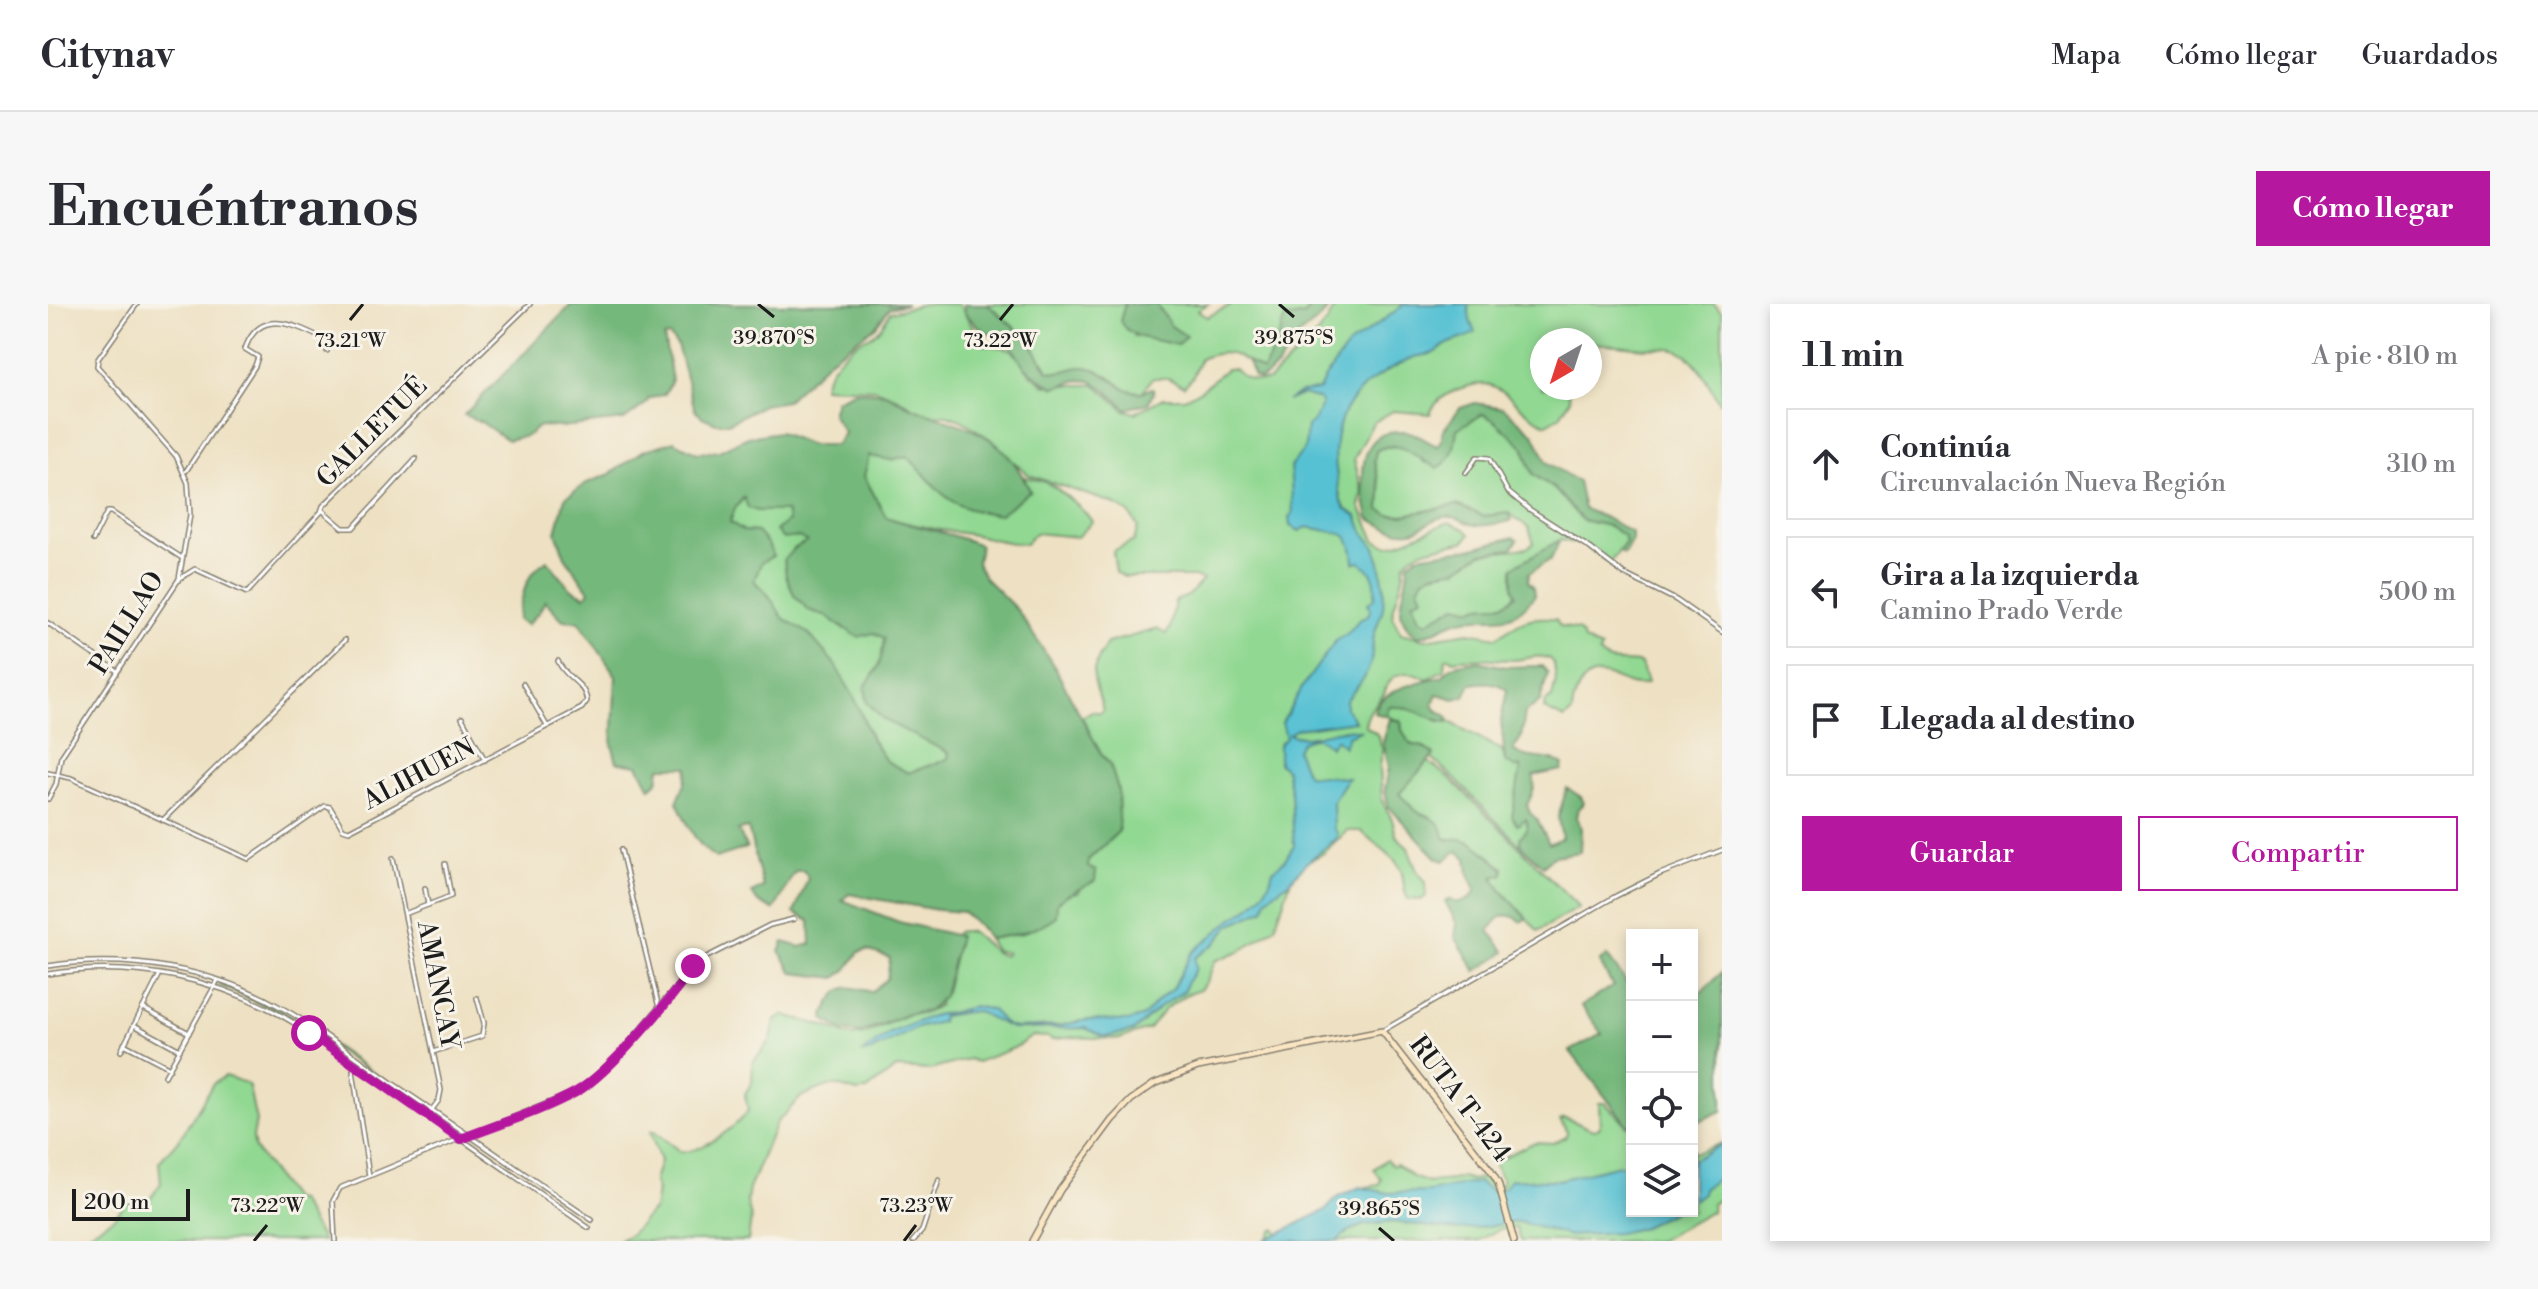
<!DOCTYPE html>
<html lang="es">
<meta charset="utf-8">
<style>
body{margin:0;font-family:"Libre Bodoni",serif;background:#f7f7f7;color:#2b2b33}
.controls{position:absolute;right:24px;bottom:24px;display:grid;overflow:hidden;border-radius:0px;box-shadow:0 4px 12px #0003}
.controls button{width:72px;height:72px;display:grid;place-items:center;padding:0;border:0;border-bottom:2px solid #e1e1e2;background:#fff;color:#2b2b33;font:40px sans-serif}
.compass{position:absolute;left:1482px;top:24px;width:72px;height:72px;border-radius:50%;background:#fff;box-shadow:0 4px 12px #0003;rotate:219deg}
.scale{position:absolute;left:24px;bottom:20px;width:118px;box-sizing:border-box;padding-left:8px;border:4px solid #1c1c1c;border-top:0;font-size:22px;line-height:28px;white-space:nowrap;color:#1c1c1c;-webkit-text-stroke:6px #f7f3e8;paint-order:stroke}
.stop{position:absolute;width:24px;height:24px;margin:-18px;border:6px solid #b5179e;border-radius:50%;background:#fff}
.stop.end{background:#b5179e;border-color:#fff;box-shadow:0 2px 8px #0008}
.list{margin:0;padding:0;list-style:none}
h2{display:flex;justify-content:space-between;align-items:center;height:104px;margin:0;padding:0 32px;font-size:34px}
h2 small{font-size:26px;font-weight:400;color:#7c7c81}
.list li{display:grid;grid-template-columns:52px 1fr auto;gap:24px;align-items:center;box-sizing:border-box;height:112px;margin:0 16px 16px;padding:0 16px;border:2px solid #e1e1e2;border-radius:0px}
.list b{display:block;font-size:30px;white-space:nowrap}
.list p{margin:0;font-size:26px;white-space:nowrap;color:#7c7c81}
.list em{font-size:26px;font-style:normal;color:#7c7c81}
.actions{display:flex;gap:16px;padding:24px 32px}
.actions a{flex:1;padding:18px 0;border:2px solid #b5179e;border-radius:0px;text-align:center;font-size:28px;color:#b5179e}
.actions .main{background:#b5179e;color:#fff}
.icon{flex:none;width:44px;height:44px;fill:none;stroke:currentColor;stroke-width:2;stroke-linecap:round;stroke-linejoin:round}
.map{position:relative;flex:none;width:1674px;height:937px;overflow:hidden;border-radius:0px}
header{display:flex;align-items:center;gap:48px;box-sizing:border-box;height:112px;padding:0 40px;background:#fff;border-bottom:2px solid #e1e1e2}
header strong{font-size:38px}
nav{display:flex;gap:44px;margin-inline-start:auto;font-size:28px}
.intro{display:flex;align-items:center;justify-content:space-between;box-sizing:border-box;height:192px;padding:0 48px}
h1{margin:0;font-size:56px}
.button{padding:20px 36px;border-radius:0px;background:#b5179e;color:#fff;font-size:28px;font-weight:700}
main{display:flex;gap:48px;padding:0 48px}
aside{flex:1;background:#fff;border-radius:0px;box-shadow:0 4px 12px #0003}
.map>svg:first-child{display:block}
</style>
<header>
<strong>Citynav</strong>
<nav><a>Mapa</a><a>Cómo llegar</a><a>Guardados</a></nav>
</header>
<div class="intro"><h1>Encuéntranos</h1><a class="button">Cómo llegar</a></div>
<main>
<div class="map">
<svg width="1674" height="937" viewBox="0 0 1674 937">
<rect width="100%" height="100%" fill="#f7f3e8"/>
<filter id="ink" filterUnits="userSpaceOnUse"><feTurbulence type="fractalNoise" baseFrequency=".0125" numOctaves="2"/><feDisplacementMap in="SourceGraphic" scale="16" xChannelSelector="R" yChannelSelector="G"/><feConvolveMatrix kernelMatrix="1 2 1 2 8 2 1 2 1" color-interpolation-filters="sRGB"/></filter>
<filter id="wash" filterUnits="userSpaceOnUse"><feTurbulence type="fractalNoise" baseFrequency=".006" numOctaves="4" result="noise"/><feDisplacementMap in="SourceGraphic" scale="32" xChannelSelector="R" yChannelSelector="G"/><feGaussianBlur stdDeviation="1.8" result="paint"/><feColorMatrix in="noise" values="0 0 0 0 0 0 0 0 0 0 0 0 0 0 0 0 0 1.4 0 .05"/><feComposite in="paint" operator="in"/></filter>
<g filter="url(#wash)">
<rect width="100%" height="100%" fill="#eee1c3"/>
<g fill="#91d892" stroke="#567a57" stroke-width="2">
<path d="M875,0H911L935,40L963,45L982,69L997,81H1048L1077,106L1087,109L1115,94H1136L1153,86L1178,65H1187C1195,75 1208,79 1221,76L1269,30L1280,17L1288,0H1666L1674,9V101C1664,88 1657,71 1646,58C1629,37 1607,46 1586,43C1572,41 1557,40 1542,39V36H1494V84H1520L1522,96L1512,112L1499,120C1459,105 1459,63 1404,88C1394,93 1385,99 1382,110L1345,107L1325,119L1306,155L1315,189L1312,202L1327,236L1339,241L1350,239L1401,218L1417,225L1422,230L1417,237C1398,243 1369,242 1356,260C1358,274 1346,296 1344,312L1353,329L1377,335L1421,328L1449,333C1469,319 1482,310 1508,315L1512,322C1525,326 1532,321 1536,336L1553,345L1551,350C1563,363 1577,355 1593,360L1599,379C1577,390 1550,350 1530,385C1527,392 1524,402 1524,409L1516,415L1496,405L1497,398L1504,394L1508,375L1506,360L1503,355C1485,349 1481,356 1464,356C1444,355 1425,353 1405,356L1402,353L1398,354L1396,365L1379,375C1366,366 1346,366 1339,382C1334,392 1340,385 1333,394C1325,404 1319,408 1317,422L1329,430L1335,447L1332,460L1334,497L1344,515L1348,531L1360,544L1369,567L1378,578V592L1373,596L1360,595C1354,585 1357,574 1352,564C1344,549 1325,539 1313,527H1299L1276,549L1257,559L1243,576L1227,623L1192,647L1167,657L1160,675L1152,686L1137,691L1116,706L1101,725L1071,735L1022,733L1004,736L999,733L985,732L966,744L929,758L921,755L882,766L848,764L819,786L809,788L789,782H780L754,792L728,819L701,885L699,897L703,914L700,937H569L582,931L606,905L609,887L606,877L612,857L602,828L605,827L633,848C654,848 688,823 700,807L697,790L704,778L705,758L723,736L727,717L737,711L783,724L801,732L817,730L861,710H875L891,701L905,634L909,628C931,622 935,646 956,652L959,649L947,646L940,635L976,629L1019,590L1031,588L1040,563V556L1071,527L1070,486L1062,460L1052,448L1034,413L1044,407L1052,409L1055,406C1046,371 1038,374 1059,339L1109,325L1118,330L1122,324L1127,297L1140,292L1155,276L1146,273H1076L1068,268L1065,247L1086,237L1090,223L1081,209L1064,199L981,171L952,146L950,140L913,116L899,111L876,110L850,94L828,85L775,83C778,66 796,48 810,38C816,34 822,34 827,29C834,23 838,16 842,8Z"/>
<path d="M939,0H1077L1076,3L1086,32L1129,41L1137,32L1123,22L1108,0H1160L1150,6L1159,13L1185,0H1264L1257,11C1231,11 1227,50 1214,68C1190,51 1181,43 1152,55L1145,73L1136,82L1120,74H1105L1094,88L1079,86L1060,71L1000,67L997,60Z"/>
<path d="M1435,110L1447,117L1475,142L1485,170L1506,185L1534,216L1561,222L1576,232L1578,238L1562,259L1536,241L1512,236L1465,263L1468,291C1453,308 1440,296 1425,306L1408,301L1379,319L1372,315L1365,296L1375,275L1383,270L1409,265L1434,249L1479,244L1486,239L1481,224L1461,209L1435,212L1409,201L1356,211L1340,210L1332,205L1333,188L1326,157L1328,147C1345,136 1365,147 1377,159L1409,125Z"/>
<path d="M821,151L843,156L859,152L873,166L982,187L976,173C984,175 994,176 1001,180C1011,185 1040,209 1044,218L1029,233L987,229L977,240C959,240 944,234 926,231C895,226 868,223 838,213L816,172Z"/>
<path d="M697,193L709,207H739L740,217L728,226L735,234L750,232L760,237V306L778,312L796,325L826,328L836,334C835,354 830,367 817,383L864,429L901,449L900,455L860,469L838,457L824,436L807,395L760,330L735,314L721,292L706,277L713,259L709,228L696,227L682,218L687,204Z"/>
<path d="M1347,402L1356,405L1364,404L1391,417L1402,418L1454,446L1457,457L1473,462L1469,489L1475,516L1478,515C1481,524 1478,527 1472,534L1473,542L1407,475L1383,454L1385,452L1375,443L1362,440L1354,426L1353,417L1339,412L1340,403Z"/>
<path d="M1379,457L1402,474L1531,603L1490,627L1453,586L1445,572L1456,564L1422,537L1395,534L1382,512L1368,507L1350,490Z"/>
<path d="M171,679L235,707L381,807L234,710L170,681Z"/>
<path d="M177,772L198,779L201,783L208,817L205,833L207,845L245,896L251,897L275,937H29L66,913L77,900L99,896L104,892L113,879L111,858L133,833L165,780Z"/>
<path d="M1551,799H1557L1578,821L1584,823V907H1644V846L1647,849L1674,839V893L1664,900V907L1610,937H1473L1468,924L1452,925L1430,937H1218L1224,926L1227,925L1232,929L1276,908L1288,897L1318,883L1331,881L1333,875L1326,865L1338,855L1345,862L1348,860L1365,873L1381,879C1393,875 1403,879 1414,873L1424,876L1435,873L1446,882L1453,881L1454,876L1445,858L1487,838L1505,839L1518,832L1519,828L1512,816L1516,814C1528,816 1535,824 1547,826L1552,823Z"/>
</g>
<g fill="#74b87c" stroke="#486a4c" stroke-width="2" fill-rule="evenodd">
<path d="M524,0H859L841,4L828,22L782,55L738,97L715,101L680,119H668L654,113L647,106L629,41L621,32L616,33L624,76L617,90L600,95L599,99L576,116L512,123L491,122L479,132L459,136L433,118L416,111Z"/>
<path d="M916,0H939L981,36L1000,67C1019,71 1024,60 1043,64C1060,68 1076,91 1094,88C1098,87 1101,85 1105,84L1106,88L1100,99L1079,105L1053,82L1043,77L1031,76L1007,83L998,79L976,62L963,42L929,22L916,8Z"/>
<path d="M1077,0H1108L1123,22L1138,32L1129,41C1110,35 1081,36 1072,17Z"/>
<path d="M1264,0H1282C1275,17 1257,24 1246,37C1231,53 1237,62 1212,75L1206,73L1199,57L1215,67L1230,37L1236,15L1257,11Z"/>
<path d="M808,87C816,88 825,87 833,89C844,91 855,100 866,104C923,126 955,127 982,187L952,210C898,207 894,187 859,152L843,156L821,152L816,172L838,213C869,224 901,228 932,241L929,259L936,273L970,307L1007,364L1052,448L1062,460L1070,486L1071,527L1040,556V563L1048,567L1047,577C1034,585 1020,588 1009,599L1008,612C987,628 966,631 940,635L935,626L915,608L889,606L801,590L794,596L851,618L911,632L896,692L881,707L860,710L812,729L795,727L776,715C776,707 779,704 783,697C796,678 802,683 823,688L839,675L842,654L819,646L811,648L799,665L788,674L745,669L732,648L736,638L752,643L763,640L762,617L746,609L760,574L756,567H748C737,581 736,593 725,606L710,598L704,589L715,583L700,524L690,526L699,544L668,554C647,541 639,519 629,498L637,479L640,463H612L610,478L602,484L590,461L569,458L564,440L568,372L531,317L515,316L497,297L491,308L479,321L470,315C474,291 477,270 499,256L522,284L537,292L541,287L517,253L508,228L517,194L539,179L562,170L595,147L626,137L649,149L671,147L700,133L731,128L762,141H788L796,129L784,110L788,96ZM696,193L700,204L709,207H738L740,217L728,227L735,235L750,233L759,237L747,244L736,255L738,272L746,291L760,306L778,312L810,333L826,329L836,334C835,354 830,367 817,382L819,398L836,416L901,449L900,455L860,469L838,457L824,436L807,395L786,359L760,329L735,314L721,292L706,277L713,259L725,252L720,240L709,228L696,227L682,218L687,204Z"/>
<path d="M1427,99L1456,104L1486,130L1499,158L1530,178L1536,205L1556,213L1584,229V236L1576,250L1571,247L1578,238L1576,232L1561,222L1534,216L1507,185L1485,170L1475,142L1447,117L1435,110L1409,125C1407,142 1406,155 1390,164C1371,157 1351,132 1328,147L1326,157L1333,188L1332,205L1340,210L1356,211L1409,201L1435,212L1461,209L1464,216C1458,219 1433,223 1427,221C1416,219 1413,212 1397,213C1382,214 1375,226 1363,227C1349,229 1332,221 1321,214C1312,180 1306,124 1356,127C1370,128 1377,138 1390,142L1394,136V128L1412,104Z"/>
<path d="M1466,233L1470,236L1463,245L1434,249L1409,265L1383,270L1375,275L1371,284L1375,293L1365,297L1372,315L1379,318L1409,301L1425,305C1440,296 1453,308 1468,291L1465,283V263L1512,236L1503,255L1481,269L1480,277L1486,283L1487,291C1462,323 1452,311 1418,315C1400,317 1388,330 1370,332C1338,309 1361,291 1360,259L1370,252L1425,244Z"/>
<path d="M1429,357L1458,363L1494,362L1500,369L1492,397L1477,409L1473,434L1465,446C1480,458 1498,450 1515,460L1514,466L1485,472C1489,484 1484,490 1479,501L1482,509L1489,515L1501,540L1514,534L1510,513L1519,484L1533,493L1536,499L1530,505L1528,513L1533,523L1532,548L1506,552L1495,562L1473,542L1472,534C1477,527 1482,523 1478,515L1469,521L1464,512L1473,463L1468,464L1457,457L1453,416L1459,386C1448,377 1436,378 1423,380L1417,392L1407,395L1389,390L1385,399L1388,406L1397,410L1402,418C1380,417 1366,401 1340,403L1339,412L1326,409C1333,384 1373,378 1395,372C1402,359 1415,359 1429,357Z"/>
<path d="M1342,415L1353,417L1354,426L1362,440L1375,443L1386,451L1351,490C1357,495 1363,504 1370,508C1384,515 1395,516 1396,534L1399,536C1422,529 1439,551 1456,565L1455,571L1445,573L1453,586L1479,614L1474,618C1458,606 1451,611 1441,627L1457,648L1428,667L1407,633L1409,620L1397,597L1401,595C1413,602 1423,597 1428,585L1421,571L1419,554L1409,547L1396,557L1389,554L1340,502L1337,486L1341,463L1335,438Z"/>
<path d="M1559,652L1584,686V819L1580,822L1522,747L1554,730L1533,702L1565,682L1551,658Z"/>
<path d="M1674,668V807L1644,820V697Z"/>
</g>
<g fill="#57c1d3" stroke="#3a6e78" stroke-width="2">
<path d="M1357,0H1420L1422,16L1427,29C1418,34 1407,36 1398,41C1392,44 1389,49 1382,50C1377,52 1370,51 1364,54C1293,86 1277,121 1293,197L1298,205L1309,212L1315,227L1327,243L1332,258L1336,284L1335,304L1326,331L1323,358L1317,373L1298,397V405L1307,417L1249,425L1241,430C1262,440 1290,420 1312,427L1300,432L1296,443L1288,435L1282,443C1272,432 1267,432 1253,438L1249,446L1259,471L1300,474L1285,497L1286,525L1290,530L1288,535L1257,560L1241,578L1219,594L1216,605L1182,621L1168,639L1147,654L1148,665L1138,680L1136,687L1112,703L1086,727L1057,733L1037,724L965,725L928,707L894,712L893,718L869,724L821,748L813,749L842,729L886,711L911,707L926,702L944,706L959,722L968,724L1010,722L1038,716L1081,717L1096,712L1108,698L1124,685L1144,649L1184,615L1200,605L1213,592L1222,577L1225,566L1236,557L1246,542L1243,490L1238,465L1231,459V441L1238,434L1234,419L1255,382L1288,336L1299,330L1310,317L1320,311L1323,305L1320,299L1326,295C1330,279 1326,267 1312,258L1306,259C1304,227 1297,230 1270,225C1261,224 1260,221 1252,227L1242,222L1241,214L1245,208C1243,193 1244,178 1242,163L1257,144L1259,122L1265,118L1274,101L1271,95L1255,90L1239,97L1253,88L1271,86L1277,73L1301,41Z"/>
<path d="M1674,840V871L1655,885V889L1644,897V856Z"/>
<path d="M1571,861L1584,863V907H1627L1593,924L1570,929L1522,932L1471,918L1410,926L1345,918L1316,921L1301,927L1289,937H1215L1278,906L1290,893L1312,883L1340,889L1381,888L1431,878L1444,887L1455,885L1462,875L1510,876Z"/>
</g>
</g>
<g filter="url(#ink)">
<g fill="none" stroke-linecap="round" stroke-linejoin="round">
<g stroke="#857e70" stroke-width="6">
<g id="street">
<path d="M138,167L207,62L210,53L197,45C212,2 248,22 276,35L280,39L279,47"/>
<path d="M1418,169L1429,153L1441,154L1460,188L1481,205L1542,244L1576,270L1628,296L1674,328"/>
<path d="M274,206L295,224H305L368,155"/>
<path d="M45,236L59,208H63L134,254"/>
<path d="M131,275L147,265L199,289L273,208L275,202L482,0"/>
<path d="M0,319L69,367"/>
<path d="M475,380L499,422"/>
<path d="M414,414L437,456"/>
<path d="M0,469L23,474L201,555L277,502L282,503L295,525L301,527L534,404L539,397C536,377 517,375 510,357"/>
<path d="M0,495L8,480L13,453L131,275L142,211L140,179L128,152L49,62L50,55L89,0"/>
<path d="M115,516L297,336"/>
<path d="M573,546L611,704"/>
<path d="M345,554L393,786L391,796L380,811"/>
<path d="M377,584L380,601"/>
<path d="M359,609L403,592L397,560"/>
<path d="M0,662C81,650 165,664 236,705C275,727 310,755 347,781C413,825 478,871 544,916"/>
<path d="M0,670C87,656 176,675 251,722L541,924"/>
<path d="M95,704L141,729"/>
<path d="M86,721L132,746"/>
<path d="M1334,727L1568,592L1612,570L1674,546"/>
<path d="M76,740L122,764"/>
<path d="M73,747L111,672"/>
<path d="M385,748L434,732L436,719L429,694"/>
<path d="M307,761L305,767L321,872"/>
<path d="M117,772L170,676"/>
<path d="M422,831L530,787L570,752L649,658L722,621L746,615"/>
<path d="M287,937L285,897L292,884L411,835"/>
<path d="M865,937L874,927L891,876"/>
</g>
</g>
<g stroke="#857e70" stroke-width="8">
<path id="secondary" d="M984,937L1012,886L1064,816L1083,796L1106,780L1150,763L1334,727L1443,867L1450,879L1466,937"/>
</g>
<use href="#street" stroke="#fff" stroke-width="3"/>
<use href="#secondary" stroke="#fbe6c4" stroke-width="5"/>
</g>
</g>
<g fill="none" stroke-linecap="round" stroke-linejoin="round" filter="url(#ink)">
<path stroke="#b5179e" stroke-width="10" d="M261,729L413,835C451,820 492,808 528,788C559,771 626,693 645,662"/>
</g>
<path fill="none" stroke="#1c1c1c" stroke-width="3" d="M710,0L726,13M1231,0L1246,13M302,16L315,0M952,16L965,0M1331,924L1346,937M206,937L219,921M856,937L868,921"/>
<g text-anchor="middle" dominant-baseline="central" stroke-width="6" stroke-linejoin="round" paint-order="stroke">
<g font-size="26" fill="#1c1c1c" stroke="#f7f3e8">
<text transform="translate(324 128) rotate(-45)">GALLETUÉ</text>
<text transform="translate(79 319) rotate(-58)">PAILLAO</text>
<text transform="translate(371 470) rotate(-28)">ALIHUEN</text>
<text transform="translate(390 681) rotate(79)">AMANCAY</text>
<text transform="translate(1412 795) rotate(53)">RUTA T-424</text>
</g>
</g>
<g font-size="20" text-anchor="middle" fill="#1c1c1c" stroke="#f7f3e8" stroke-width="6" stroke-linejoin="round" paint-order="stroke">
<text x="726" y="40">39.870°S</text>
<text x="1246" y="40">39.875°S</text>
<text x="302" y="43">73.21°W</text>
<text x="952" y="43">73.22°W</text>
<text x="219" y="908">73.22°W</text>
<text x="868" y="908">73.23°W</text>
<text x="1331" y="911">39.865°S</text>
</g>
</svg>
<div class="controls">
<button>+</button>
<button>−</button>
<button><svg class="icon" aria-label="locate" viewBox="0 0 24 24"><circle cx="12" cy="12" r="6"/><path d="M12 2v4M12 18v4M2 12h4M18 12h4"/></svg></button>
<button><svg class="icon" aria-label="layers" viewBox="0 0 24 24"><path d="M12 4l9 5-9 5-9-5zM3 14l9 5 9-5"/></svg></button>
</div>
<svg class="compass" viewBox="-18 -18 36 36"><path d="M0-13l5 13h-10z" fill="#e53935"/><path d="M0 13l5-13h-10z" fill="#7c7c81"/></svg>
<div class="scale">200 m</div>
<div class="stop" style="left:261px;top:729px"></div>
<div class="stop end" style="left:645px;top:662px"></div>
</div>
<aside>
<h2>11 min<small>A pie · 810 m</small></h2>
<ul class="list">
<li><svg class="icon" aria-label="ahead" viewBox="0 0 24 24"><path d="M12 20V5M6 11l6-6 6 6"/></svg><div><b>Continúa</b><p>Circunvalación Nueva Región</p></div><em>310 m</em></li>
<li><svg class="icon" aria-label="left" viewBox="0 0 24 24"><path d="M17 20v-9H6M10 6l-5 5 5 5"/></svg><div><b>Gira a la izquierda</b><p>Camino Prado Verde</p></div><em>500 m</em></li>
<li><svg class="icon" aria-label="arrive" viewBox="0 0 24 24"><path d="M6 21V4h12l-3 4 3 4H6"/></svg><div><b>Llegada al destino</b></div></li>
</ul>
<div class="actions"><a class="main">Guardar</a><a>Compartir</a></div>
</aside>
</main>
